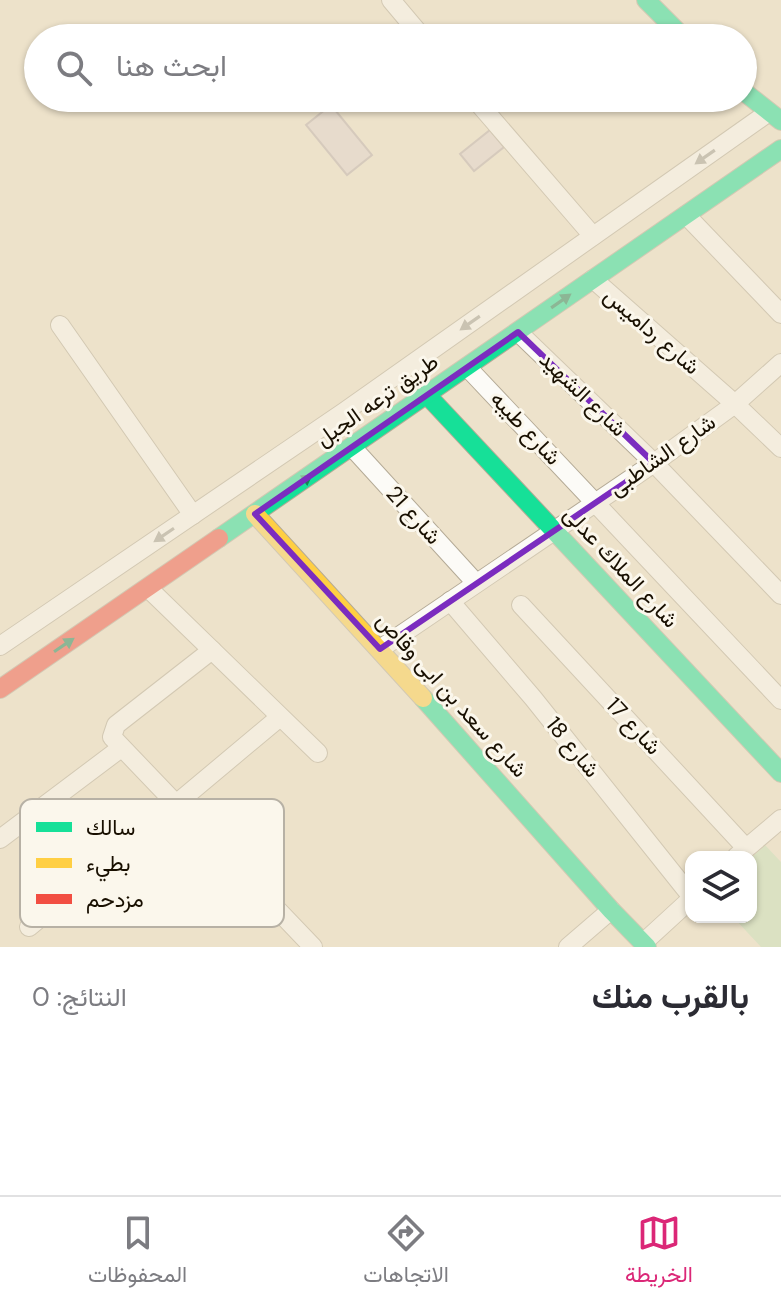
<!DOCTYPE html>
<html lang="ar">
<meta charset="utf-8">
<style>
body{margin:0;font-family:"DM Sans",Vazirmatn,sans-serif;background:#f7f7f7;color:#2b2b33;direction:rtl}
.controls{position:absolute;right:24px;bottom:24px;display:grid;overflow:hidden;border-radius:16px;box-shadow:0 2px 6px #0004}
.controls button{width:72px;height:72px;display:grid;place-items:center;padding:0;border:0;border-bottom:2px solid #e1e1e2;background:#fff;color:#2b2b33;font:40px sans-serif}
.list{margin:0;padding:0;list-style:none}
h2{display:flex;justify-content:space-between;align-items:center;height:104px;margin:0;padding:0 32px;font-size:34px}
h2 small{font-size:26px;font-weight:400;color:#7c7c81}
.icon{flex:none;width:44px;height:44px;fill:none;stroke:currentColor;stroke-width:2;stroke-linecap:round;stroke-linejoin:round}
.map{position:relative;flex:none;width:781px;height:947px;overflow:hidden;direction:ltr}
.search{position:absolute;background:#fff;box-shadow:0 2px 6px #0004;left:24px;right:24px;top:24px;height:88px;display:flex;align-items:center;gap:20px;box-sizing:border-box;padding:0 28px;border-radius:44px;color:#7c7c81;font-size:30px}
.sheet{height:248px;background:#fff}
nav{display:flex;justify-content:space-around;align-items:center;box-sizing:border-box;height:112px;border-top:2px solid #e1e1e2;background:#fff;font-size:22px;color:#7c7c81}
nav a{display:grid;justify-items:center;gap:4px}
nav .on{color:#db2777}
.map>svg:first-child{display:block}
</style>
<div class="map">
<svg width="781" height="947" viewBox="0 0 781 947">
<rect width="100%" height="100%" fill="#ede2cb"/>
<path fill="#c6e0b9" d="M765,845L781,862V947H761L733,917H751V858Z"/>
<g fill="#dfd2cf" stroke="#bbaeac" stroke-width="2">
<path d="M331,105L372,155L347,175L306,125Z"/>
<path d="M490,130L504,147L474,171L460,154Z"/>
</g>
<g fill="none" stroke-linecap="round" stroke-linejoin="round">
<g stroke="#b4aa96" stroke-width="20">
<g id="street">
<path d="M391,0L423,38"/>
<path d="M474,98L593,236"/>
<path d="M686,215L781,314"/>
<path d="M593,279L735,404L781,448"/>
<path d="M60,325L193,515"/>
<path d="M518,332L654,463L781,595"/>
<path d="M467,367L781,700"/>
<path d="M352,447L476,583"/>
<path d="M148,588L318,753"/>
<path d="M450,601L533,698L691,896"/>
<path d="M521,605L746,848"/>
<path d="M0,646L344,412L769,112"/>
<path d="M380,649L654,463L735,404L781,363"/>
<path d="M212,650L116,725L112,737L313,947"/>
<path d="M0,839L121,748"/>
<path d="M736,857L781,819"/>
<path d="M29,927L280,717"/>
<path d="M643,943L691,899"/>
<path d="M568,947L611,910"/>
</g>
</g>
<g stroke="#b4aa96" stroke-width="20">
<g id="fast">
<path d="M646,0L684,38"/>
<path d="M743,91L781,121"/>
<path d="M427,395L781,773"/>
<path d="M219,538L781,149"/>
<path d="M423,698L611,910L647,947"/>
</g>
</g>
<g stroke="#b4aa96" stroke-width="20">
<path id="slow" d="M255,514L423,698"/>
</g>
<g stroke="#b4aa96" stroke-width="20">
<path id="jam" d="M0,689L219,538"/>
</g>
<use href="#street" stroke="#fcfbf7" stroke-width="18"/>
<use href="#fast" stroke="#16e098" stroke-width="18"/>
<use href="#slow" stroke="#ffcf43" stroke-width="18"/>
<use href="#jam" stroke="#f24e42" stroke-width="18"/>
</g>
<defs><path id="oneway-solid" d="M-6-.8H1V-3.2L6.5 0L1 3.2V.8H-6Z" transform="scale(2)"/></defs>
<g fill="#a19d94">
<use href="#oneway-solid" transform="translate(705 157) rotate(145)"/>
<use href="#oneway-solid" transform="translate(470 323) rotate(145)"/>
<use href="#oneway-solid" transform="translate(164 535) rotate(146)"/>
</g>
<g fill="#178254">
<use href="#oneway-solid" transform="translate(561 301) rotate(-35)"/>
<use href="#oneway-solid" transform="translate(302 482) rotate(-35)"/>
<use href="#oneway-solid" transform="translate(64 645) rotate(-34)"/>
</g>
<path d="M0 0H781V947H0ZM518,332L654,463L380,649L255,514Z" fill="#ede2cb" fill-opacity=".55" fill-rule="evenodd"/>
<path fill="none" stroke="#7b2cbf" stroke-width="6" stroke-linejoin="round" d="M518,332L654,463L380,649L255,514Z"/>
<g text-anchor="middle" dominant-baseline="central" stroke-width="6" stroke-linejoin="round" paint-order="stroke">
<g font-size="22" fill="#180f00" stroke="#fbf7ec">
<text transform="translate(652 331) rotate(41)">شارع رداميس</text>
<text transform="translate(583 394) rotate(44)">شارع الشهيد</text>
<text transform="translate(377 400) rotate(-35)">طريق ترعه الجبل</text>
<text transform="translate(526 428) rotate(47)">شارع طيبه</text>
<text transform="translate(662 455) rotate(-35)">شارع الشاطبى</text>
<text transform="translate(414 515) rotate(48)">شارع 21</text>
<text transform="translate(621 567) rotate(47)">شارع الملاك عدلى</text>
<text transform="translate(452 695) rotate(48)">شارع سعد بن ابى وقاص</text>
<text transform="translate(634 726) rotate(47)">شارع 17</text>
<text transform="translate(573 747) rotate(51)">شارع 18</text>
</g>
</g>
<rect x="20" y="799" width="264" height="128" rx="12" fill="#fbf7ec" stroke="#b7b1a5" stroke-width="2"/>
<rect x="36" y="822" width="36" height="10" fill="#16e098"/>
<rect x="36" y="858" width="36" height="10" fill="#ffcf43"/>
<rect x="36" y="894" width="36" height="10" fill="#f24e42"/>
<g font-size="22" fill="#180f00">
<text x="86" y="835">سالك</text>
<text x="86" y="871">بطيء</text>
<text x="86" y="907">مزدحم</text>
</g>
</svg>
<div class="controls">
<button><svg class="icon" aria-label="layers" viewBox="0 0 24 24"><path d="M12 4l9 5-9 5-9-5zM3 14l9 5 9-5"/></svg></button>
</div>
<div class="search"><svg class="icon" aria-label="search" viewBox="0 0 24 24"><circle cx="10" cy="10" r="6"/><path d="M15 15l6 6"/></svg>ابحث هنا</div>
</div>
<section class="sheet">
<h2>بالقرب منك<small>النتائج: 0</small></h2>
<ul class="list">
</ul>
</section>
<nav>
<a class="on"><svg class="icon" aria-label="map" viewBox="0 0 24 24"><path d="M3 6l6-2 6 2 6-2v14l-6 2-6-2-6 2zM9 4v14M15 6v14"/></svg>الخريطة</a>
<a><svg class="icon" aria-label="directions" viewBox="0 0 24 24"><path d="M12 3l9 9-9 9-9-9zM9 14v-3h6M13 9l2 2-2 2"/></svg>الاتجاهات</a>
<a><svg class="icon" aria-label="saved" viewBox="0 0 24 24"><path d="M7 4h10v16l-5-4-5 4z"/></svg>المحفوظات</a>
</nav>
